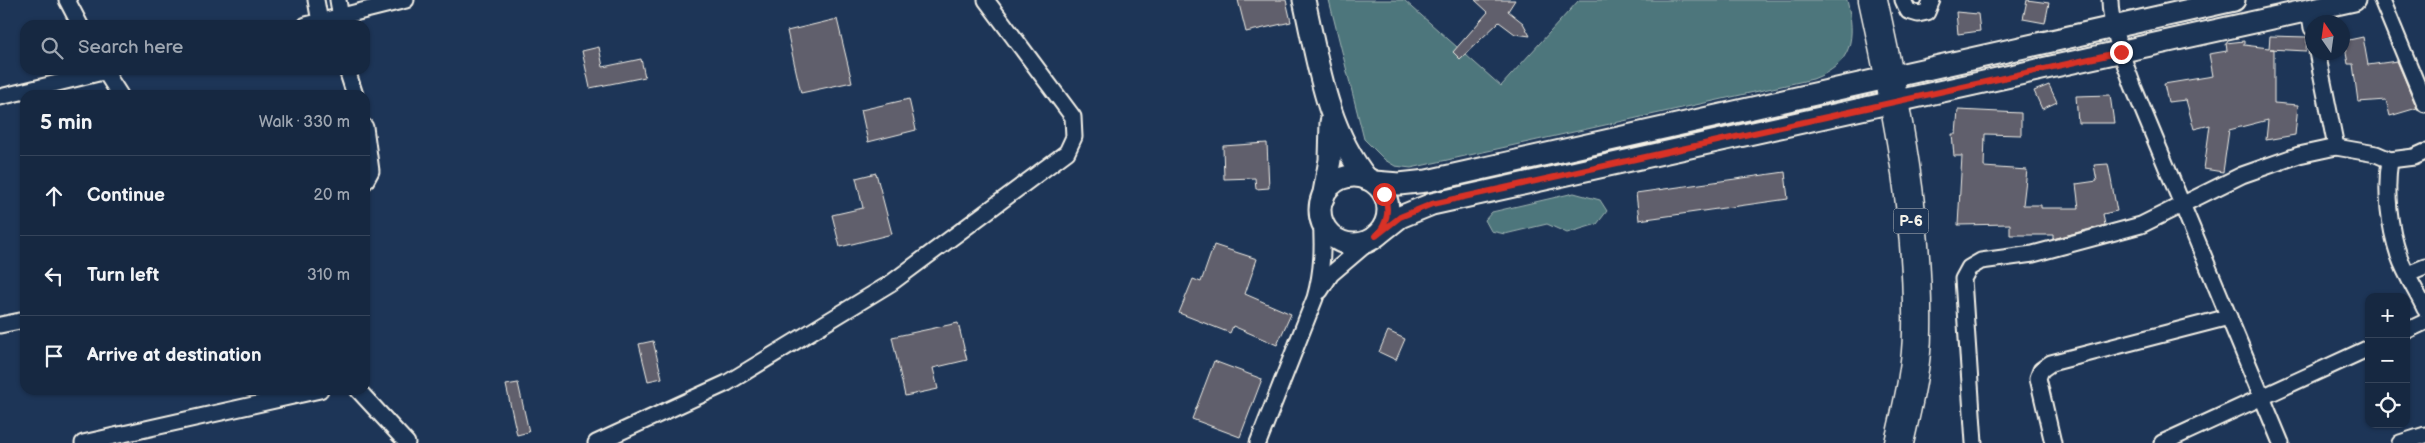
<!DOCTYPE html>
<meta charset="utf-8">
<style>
body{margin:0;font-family:"Balsamiq Sans",sans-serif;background:#23344c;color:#f1f3f6}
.controls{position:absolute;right:15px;bottom:15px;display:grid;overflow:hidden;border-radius:10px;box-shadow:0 1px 4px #0004}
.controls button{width:45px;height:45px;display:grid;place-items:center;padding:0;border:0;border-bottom:1px solid #35445a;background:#162841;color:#f1f3f6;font:25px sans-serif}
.compass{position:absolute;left:2305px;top:15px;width:45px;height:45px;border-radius:50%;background:#162841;box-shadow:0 1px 4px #0004;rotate:347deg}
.stop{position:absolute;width:15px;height:15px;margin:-11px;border:4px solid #d93025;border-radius:50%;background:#fff}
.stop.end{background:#d93025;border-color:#fff;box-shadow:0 1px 5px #0008}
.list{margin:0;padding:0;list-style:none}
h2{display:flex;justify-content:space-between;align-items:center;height:65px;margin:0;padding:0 20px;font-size:21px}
h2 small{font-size:16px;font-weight:400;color:#9ea6b1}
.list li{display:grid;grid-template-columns:32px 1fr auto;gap:15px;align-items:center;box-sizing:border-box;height:80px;padding:0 20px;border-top:1px solid #35445a}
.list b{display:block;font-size:19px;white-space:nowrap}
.list em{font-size:16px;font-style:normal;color:#9ea6b1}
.icon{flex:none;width:28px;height:28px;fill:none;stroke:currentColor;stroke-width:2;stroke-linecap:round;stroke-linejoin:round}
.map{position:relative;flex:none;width:2425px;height:443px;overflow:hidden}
.search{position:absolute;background:#162841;box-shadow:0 1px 4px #0004;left:20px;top:20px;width:350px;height:55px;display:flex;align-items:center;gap:12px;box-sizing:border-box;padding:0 18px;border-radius:15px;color:#9ea6b1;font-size:19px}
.panel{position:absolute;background:#162841;box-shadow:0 1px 4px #0004;left:20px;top:90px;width:350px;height:305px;border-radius:15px}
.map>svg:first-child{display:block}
</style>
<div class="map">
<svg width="2425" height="443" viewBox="0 0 2425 443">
<rect width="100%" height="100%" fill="#1d3557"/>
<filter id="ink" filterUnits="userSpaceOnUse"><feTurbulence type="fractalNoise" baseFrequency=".02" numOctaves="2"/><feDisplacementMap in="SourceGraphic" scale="10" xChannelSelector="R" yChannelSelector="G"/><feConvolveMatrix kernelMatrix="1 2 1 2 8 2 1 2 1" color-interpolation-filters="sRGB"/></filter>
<g filter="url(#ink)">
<g fill="#4d767b" stroke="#a0b4b2">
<path d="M1329,0H1404L1501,86L1579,0H1847C1856,38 1853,64 1813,79L1411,168L1395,166L1385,160L1364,139Z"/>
<path d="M1574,193L1600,200L1607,211L1597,224L1567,233L1547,224L1505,234L1491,231L1485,220L1492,212Z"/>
</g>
<g fill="#615f6c" stroke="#f4f1e8">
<path d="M1238,0H1286L1291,22L1246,32Z"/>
<path d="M1475,0H1515L1508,11L1523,23L1530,36L1515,34L1499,22L1460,59L1453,52L1488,12Z"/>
<path d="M2027,0L2049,3L2045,23L2023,19Z"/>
<path d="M1956,12L1978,14L1980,31L1958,34Z"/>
<path d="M837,19L852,82L801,93L787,31Z"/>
<path d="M2270,36L2307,37L2306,51L2270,49H2274V103L2298,105L2295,135L2266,140L2268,120L2229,130L2223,172L2204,169L2210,125L2194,129L2186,100L2168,102L2164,84L2213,76L2209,54L2227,51L2226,43L2244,41V45L2269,48Z"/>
<path d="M2363,37L2368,65L2397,61L2417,108L2390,116L2386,100L2358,102L2353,64H2348L2344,41Z"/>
<path d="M599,47L603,67L641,59L645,77L590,88L582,51Z"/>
<path d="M2049,85L2057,102L2042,109L2034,91Z"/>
<path d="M2110,95L2114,123H2078L2076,96Z"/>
<path d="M909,99L916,130L868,142L861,110Z"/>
<path d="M1958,110L2021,113V135L1985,134L1984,167L2027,170L2023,205H2041V208H2079L2076,184L2097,181L2094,165L2108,164L2117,211L2103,214L2105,225L2053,239V235H2010V224L1958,225L1962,156H1954L1952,134H1956Z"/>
<path d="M1267,143L1269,188L1256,189L1255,178L1224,179L1223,146Z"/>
<path d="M1785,172L1788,199L1639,220L1636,193Z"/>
<path d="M876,173L892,234L840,247L832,215L863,208L856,178Z"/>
<path d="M1214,245L1257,259L1245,294L1291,314L1277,345L1233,326L1230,333L1179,313L1193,279L1201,282Z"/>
<path d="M958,323L967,360L933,368L938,389L905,396L892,337Z"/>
<path d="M1388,331L1405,339L1396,360L1379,352Z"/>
<path d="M653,341L662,378L648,381L639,344Z"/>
<path d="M1214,361L1262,379L1240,437L1192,419Z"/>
<path d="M518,383L529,432L517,435L506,385Z"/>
</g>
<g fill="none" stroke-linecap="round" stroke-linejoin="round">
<g stroke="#f4f1e8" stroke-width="19">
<g id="street">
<path d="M67,0L80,25"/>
<path d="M316,0L320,22"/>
<path d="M338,0L341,18"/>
<path d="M1903,0L1908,11L1918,14L1927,12L1932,0"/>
<path d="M2110,0C2110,25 2124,61 2133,86L2281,443"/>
<path d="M2382,0L2425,104"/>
<path d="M2309,10L2312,28"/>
<path d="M306,25L406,0"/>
<path d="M2317,52L2336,147"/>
<path d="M104,70L120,95"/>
<path d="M347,70L355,95"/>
<path d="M0,97L111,70"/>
<path d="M365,127L371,171L365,182"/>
<path d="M2390,160C2385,191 2389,226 2399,256C2405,274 2417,292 2425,309"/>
<path d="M2408,274L2425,267"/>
<path d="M1320,291L1331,274L1371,240"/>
<path d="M0,325L25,320"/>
<path d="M2406,331L2425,322"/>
<path d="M358,390L407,443"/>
<path d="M83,443L320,390"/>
<path d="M596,443L727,383L891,283L1067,152L1074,137L1073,117L986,0"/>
<path d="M1258,443L1315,298C1323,270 1323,245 1321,216"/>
<path d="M1974,443L1963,279L1969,268L1981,261L2033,254L2141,225L2242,175L2299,155L2336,147L2376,154L2390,160L2414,157L2425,152"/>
<path d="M2053,443L2038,378L2041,370L2051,363L2229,317"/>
<path d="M2162,443L2369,348"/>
<path d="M2400,443L2425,435"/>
</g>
</g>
<g stroke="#f4f1e8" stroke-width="25">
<g id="secondary">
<path d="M1304,0C1318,62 1326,128 1367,179"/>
<circle cx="1354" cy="210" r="34"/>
<path d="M1374,182L1399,184L1427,181L2234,0"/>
<path d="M1323,198L1330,160L1331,122"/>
<path d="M1376,236L1400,217L1432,204L2354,0"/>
</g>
</g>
<g stroke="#f4f1e8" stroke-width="31">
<path id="highway" d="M1873,0C1897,109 1919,219 1917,331C1917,368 1907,407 1899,443"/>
</g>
<use href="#street" stroke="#1d3557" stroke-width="15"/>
<use href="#secondary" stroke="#1d3557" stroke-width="21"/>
<use href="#highway" stroke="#1d3557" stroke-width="28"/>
</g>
</g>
<g fill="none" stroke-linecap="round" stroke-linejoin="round" filter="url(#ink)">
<path stroke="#d93025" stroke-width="6" d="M1384,194C1390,210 1388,223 1376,236L1400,217L1432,204L2121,52"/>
</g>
<g text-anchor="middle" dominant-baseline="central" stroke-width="5" stroke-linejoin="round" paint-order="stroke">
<rect fill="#1d3557" stroke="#b4b9bc" stroke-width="1" x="1893.5" y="208.5" width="35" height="25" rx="4"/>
<g font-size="15" font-weight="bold" fill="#f4f1e8">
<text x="1911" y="221">P-6</text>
</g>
</g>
</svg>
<div class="controls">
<button>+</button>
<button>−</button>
<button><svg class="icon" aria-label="locate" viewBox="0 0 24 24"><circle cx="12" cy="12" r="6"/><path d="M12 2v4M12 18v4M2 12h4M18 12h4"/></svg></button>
</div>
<svg class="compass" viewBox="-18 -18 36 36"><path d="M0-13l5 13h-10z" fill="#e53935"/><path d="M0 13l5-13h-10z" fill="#9ea6b1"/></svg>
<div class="stop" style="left:1384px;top:194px"></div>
<div class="stop end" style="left:2121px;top:52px"></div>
<div class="search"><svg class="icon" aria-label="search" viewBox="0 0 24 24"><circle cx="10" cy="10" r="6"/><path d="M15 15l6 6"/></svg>Search here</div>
<section class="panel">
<h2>5 min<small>Walk · 330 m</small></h2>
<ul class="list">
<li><svg class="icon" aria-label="ahead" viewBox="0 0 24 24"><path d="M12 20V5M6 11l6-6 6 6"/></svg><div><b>Continue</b></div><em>20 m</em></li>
<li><svg class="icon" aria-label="left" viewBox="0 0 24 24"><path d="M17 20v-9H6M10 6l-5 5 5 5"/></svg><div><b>Turn left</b></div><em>310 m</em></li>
<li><svg class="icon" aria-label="arrive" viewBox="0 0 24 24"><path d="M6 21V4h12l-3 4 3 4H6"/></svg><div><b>Arrive at destination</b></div></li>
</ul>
</section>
</div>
